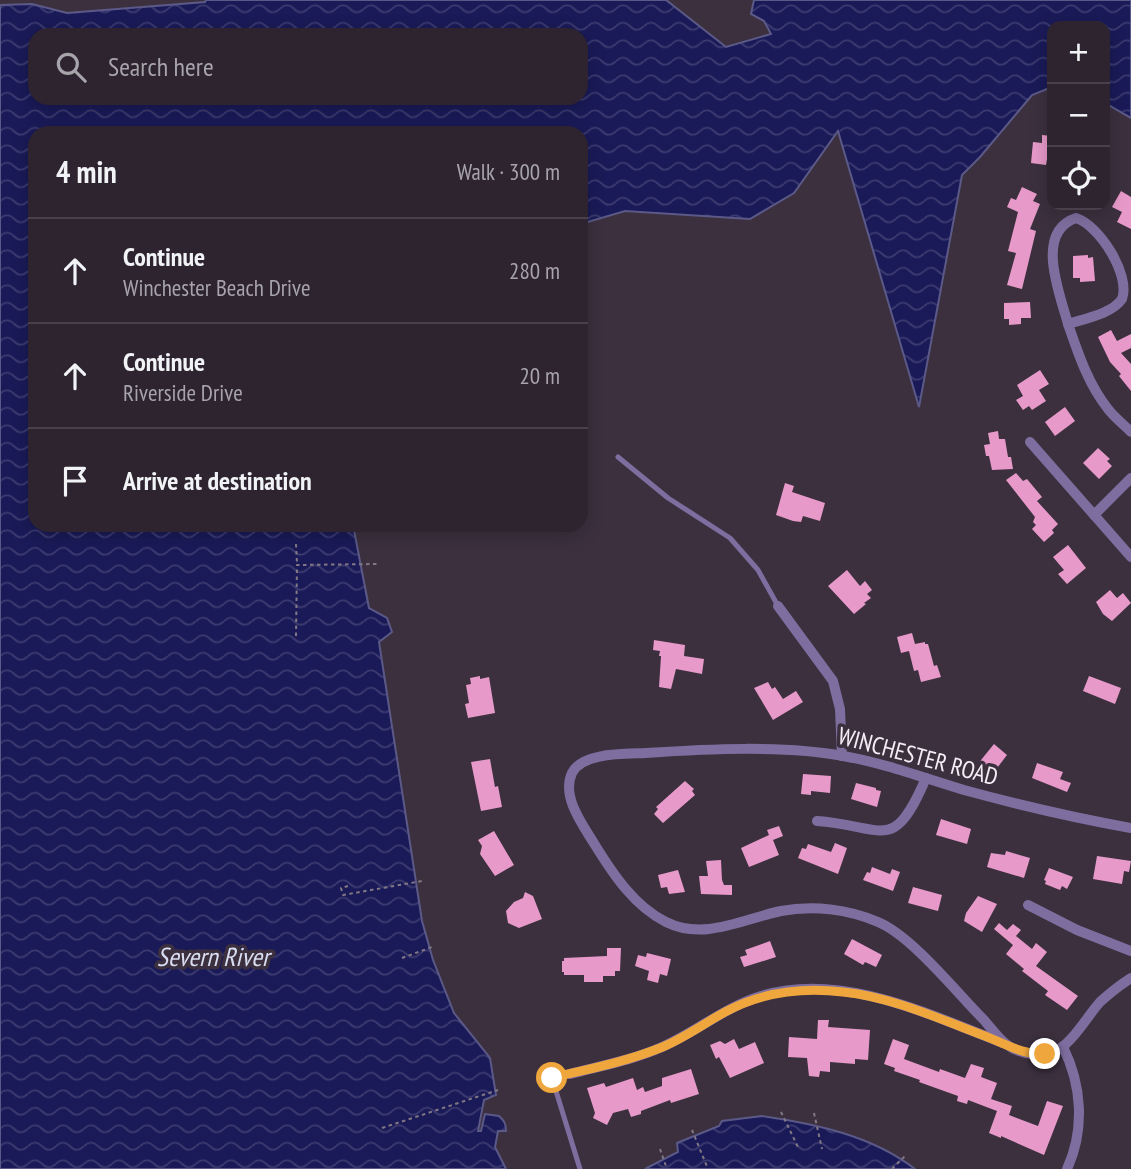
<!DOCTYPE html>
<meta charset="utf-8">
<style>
body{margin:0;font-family:"PT Sans Narrow",sans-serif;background:#352c37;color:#f1f3f6}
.controls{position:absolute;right:21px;top:21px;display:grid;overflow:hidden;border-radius:14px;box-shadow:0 4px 18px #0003}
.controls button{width:63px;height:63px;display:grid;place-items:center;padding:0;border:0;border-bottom:2px solid #48414b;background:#2d242f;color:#f1f3f6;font:35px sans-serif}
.stop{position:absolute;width:21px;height:21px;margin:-16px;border:5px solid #efa73d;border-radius:50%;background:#fff}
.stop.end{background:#efa73d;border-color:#fff;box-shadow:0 2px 7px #0008}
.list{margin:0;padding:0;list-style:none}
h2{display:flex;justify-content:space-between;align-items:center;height:91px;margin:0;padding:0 28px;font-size:30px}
h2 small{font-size:23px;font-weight:400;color:#a7a4aa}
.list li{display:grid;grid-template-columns:46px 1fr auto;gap:21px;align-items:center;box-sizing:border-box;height:105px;padding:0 28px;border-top:2px solid #48414b}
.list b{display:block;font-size:26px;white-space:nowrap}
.list p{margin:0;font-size:23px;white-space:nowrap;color:#a7a4aa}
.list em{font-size:23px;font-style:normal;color:#a7a4aa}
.icon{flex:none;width:38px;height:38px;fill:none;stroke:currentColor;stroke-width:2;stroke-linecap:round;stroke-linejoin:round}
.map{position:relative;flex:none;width:1131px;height:1169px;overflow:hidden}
.search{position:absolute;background:#2d242f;box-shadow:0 4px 18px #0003;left:28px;top:28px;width:560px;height:77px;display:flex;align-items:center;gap:18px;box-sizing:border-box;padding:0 24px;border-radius:21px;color:#a7a4aa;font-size:26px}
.panel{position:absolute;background:#2d242f;box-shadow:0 4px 18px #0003;left:28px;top:126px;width:560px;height:406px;border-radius:21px}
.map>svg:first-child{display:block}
</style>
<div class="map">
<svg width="1131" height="1169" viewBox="0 0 1131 1169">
<defs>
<pattern id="water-waves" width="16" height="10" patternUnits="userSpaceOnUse" patternTransform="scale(1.75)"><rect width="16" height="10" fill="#1a1a58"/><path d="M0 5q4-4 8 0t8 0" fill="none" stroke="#3c3b71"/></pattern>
</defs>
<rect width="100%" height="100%" fill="#3c303f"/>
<g fill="url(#water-waves)" stroke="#5b5987" stroke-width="2" fill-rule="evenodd">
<path d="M206,0H666L726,47L771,34L764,21L751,14L754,0H1131V118L1105,103V26H1052V87L1032,95L980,157L962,175L919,407L838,131L794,193L750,219L625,211L581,224V133H35V525H353L369,608L387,618L392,632L379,642L422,921L433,960L454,1013L490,1058L496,1095L484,1100L478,1131H481L485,1114L499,1116C504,1121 506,1123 506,1131H498L495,1147L506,1169H0V5L32,4L67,13L205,2ZM581,35V98H35V35Z"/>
<path d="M762,1116C815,1124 871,1135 915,1169H645L678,1152L677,1143L719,1126L722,1121Z"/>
</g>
<g fill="#e79ac9">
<path d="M1042,135L1052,136V153H1048L1046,165L1031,163L1033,142L1042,143Z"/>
<path d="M1022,187L1037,194L1033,201L1040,204L1030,229L1036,231L1022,289L1007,285L1016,253L1008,251L1018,212L1007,207L1011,198L1016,200Z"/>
<path d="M1121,191L1131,197V229L1117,222L1122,212L1112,207Z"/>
<path d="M1088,255V258L1093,257L1095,281L1080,282V278H1073V256Z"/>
<path d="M1030,302L1031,318H1021V324L1009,325V319H1004V303Z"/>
<path d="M1111,330L1117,341L1131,334V348L1121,353L1131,364V391L1119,376L1121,374L1110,362L1098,337Z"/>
<path d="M1040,370L1049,384L1039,390L1046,401L1032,410L1029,406L1023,410L1016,400L1023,396L1017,385Z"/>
<path d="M1065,407L1075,421L1055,436L1045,422Z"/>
<path d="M998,431L999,439H1005L1008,457H1011L1013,469L992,470L989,456H986L984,445L990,444L988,433Z"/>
<path d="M1098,448L1110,459L1107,461L1112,466L1099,479L1083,463Z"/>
<path d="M1016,473L1023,481L1027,479L1042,497L1037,501L1058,524L1052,530L1054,533L1044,542L1032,529L1036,525L1033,522L1035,517L1006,480Z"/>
<path d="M785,483L794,486L792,492L825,503L820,521L803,516L801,522L793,521L776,515Z"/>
<path d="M1068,545L1086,568L1067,584L1058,574L1064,570L1053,557Z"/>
<path d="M847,570L860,586L865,581L872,590L867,594L871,598L864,603L866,604L854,614L828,586Z"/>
<path d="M1110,590L1117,598L1123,593L1131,603L1112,621L1103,614L1096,602Z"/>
<path d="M912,633L915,644L925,642V644H928L934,666L937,665L941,677L921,682L918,670L914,671L909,651L901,653L897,637Z"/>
<path d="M654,640L685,645L684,656L704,659L702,674L676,669L671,689L659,687L661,656H659L660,651L653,650Z"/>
<path d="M480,676V679L489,677L495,713L468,718L465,704L469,703L466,685L471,684L470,678Z"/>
<path d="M1089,676L1121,688L1115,704L1083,691Z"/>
<path d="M768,682L772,689L775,687L783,699L796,691L803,702L773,720L754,688Z"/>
<path d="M994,744L1007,755L991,776L977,765Z"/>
<path d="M490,759L495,787L498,786L502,807L481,811L471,762Z"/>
<path d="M1037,763L1063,772L1060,779L1071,783L1067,792L1032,778Z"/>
<path d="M803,774L831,776L830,793L811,791V795L801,794Z"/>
<path d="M685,781L694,789L692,791L695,795L663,823L654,814L658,809L656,807Z"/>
<path d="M856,783L876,788V790L881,791L877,807L851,799Z"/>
<path d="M941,819L971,829L967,844L936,835Z"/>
<path d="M779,826L783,836L773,840L779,855L749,867L741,848L769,835L767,830Z"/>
<path d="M494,831L514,865L495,876L480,854L482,846L478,840Z"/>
<path d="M835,843L847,848L838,874L798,858L802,848L806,849L808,844L831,852Z"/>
<path d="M1006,851L1030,858L1024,878L987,867L991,853L1005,855Z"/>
<path d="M1097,856L1131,861L1129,872L1124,871L1122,884L1093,879Z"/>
<path d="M721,860L722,880L724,885H732V895L701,894L699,876H708L706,861Z"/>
<path d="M872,867L890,874L892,869L900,872L893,891L863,880L867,872L870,873Z"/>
<path d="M1049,868L1073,877L1067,889L1062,886L1060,890L1045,884L1046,881L1044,880Z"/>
<path d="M678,870L685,892L669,894L667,887L661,888L658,875Z"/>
<path d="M913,887L942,895L938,911L908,903Z"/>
<path d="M525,892L533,896L542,919L519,928L508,923L506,911L514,902L523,898Z"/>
<path d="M978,896L997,904L982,932L964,921L966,913Z"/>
<path d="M999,923L1007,930L1013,924L1021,930L1016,936L1032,949L1036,943L1047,952L1036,966L1078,996L1067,1010L1045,995L1048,991L1022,971L1024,969L1006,954L1013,945L994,929Z"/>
<path d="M852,939L882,955L876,967L865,962L863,965L844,954Z"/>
<path d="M770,941L776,957L744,967L740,957L747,955L745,950Z"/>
<path d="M607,948H621L620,971H615V976H603V982H584V975H564V972H562V961H564V958L607,956Z"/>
<path d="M647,953L671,959L667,976L660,974L658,983L647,980L649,971L635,966L638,955L646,957Z"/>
<path d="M818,1020H829L828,1027L870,1030L868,1060L855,1059V1064L830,1062V1072L820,1071L819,1077L809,1076L807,1058L788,1057L789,1037L817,1039Z"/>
<path d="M734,1039L739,1049L755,1042L764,1063L730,1078L719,1057L716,1059L710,1045L720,1041L725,1044Z"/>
<path d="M893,1039L909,1045L904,1059L939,1072L940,1069L965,1078L971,1064L984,1068L981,1077L997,1083L991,1099L1012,1106L1009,1115L1038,1126L1047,1101L1063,1106L1044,1155L1001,1136V1138L989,1133L997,1111L968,1100L967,1104L957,1101L958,1096L919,1082L920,1080L894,1071L895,1068L884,1064Z"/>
<path d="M691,1069L699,1094L671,1103L670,1100L641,1111V1114L631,1117L628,1109L613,1113L607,1125L593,1118L595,1113L587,1088L604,1083L606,1087L633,1078L637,1090L643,1087L645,1092L662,1086V1078Z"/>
</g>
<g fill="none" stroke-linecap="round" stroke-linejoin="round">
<g stroke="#827885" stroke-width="2" stroke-dasharray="3.5 3.5" stroke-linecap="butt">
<path d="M296,544L297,563"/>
<path d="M296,636L297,565L378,564"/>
<path d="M348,886L341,888L343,895L422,881"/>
<path d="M402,958L432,947"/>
<path d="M781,1112L798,1147L801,1146"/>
<path d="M814,1113L822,1149"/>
<path d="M382,1128L498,1090"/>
<path d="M692,1130L708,1169"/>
<path d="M660,1149L667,1169"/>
<path d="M892,1169L906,1155"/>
</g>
<g stroke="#7e6e9f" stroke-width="5">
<path d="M618,457L668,498L730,538L758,570L778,606"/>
<path d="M570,1074L552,1078L580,1169"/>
</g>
<g stroke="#7e6e9f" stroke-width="10">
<path d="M1076,218C1099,225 1131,275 1122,299C1112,314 1083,319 1068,324C1060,294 1034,232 1076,218Z"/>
<path d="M1068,324C1078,353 1088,384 1108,409C1114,417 1123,424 1131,432"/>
<path d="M1030,442L1131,557"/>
<path d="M1094,515L1131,478"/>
<path d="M778,606L833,681L840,709L842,756"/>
<path d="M817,821C885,826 893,855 926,778"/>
<path d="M1131,828C1075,818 1019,805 964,790C924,778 884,763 843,756C784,745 706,749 646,753C626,754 582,752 572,773C561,797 583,825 595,845C613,874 634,906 666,922C704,941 743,919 781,911C813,905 848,909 878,922C912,936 957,993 984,1020C991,1028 998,1038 1006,1044C1015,1051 1026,1054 1037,1055C1068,1056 1082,1022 1100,1002C1110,993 1120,985 1131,978"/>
<path d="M1028,905L1077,930L1131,951"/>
<path d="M1063,1047C1082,1085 1085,1130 1067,1169"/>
<path d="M570,1074C600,1066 633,1060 662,1047C696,1032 725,1007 761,996C841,971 930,1015 1003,1043"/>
</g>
</g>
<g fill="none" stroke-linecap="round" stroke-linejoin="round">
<path stroke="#efa73d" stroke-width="9" d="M552,1078C588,1069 625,1062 660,1048C683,1039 703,1024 725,1012C762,992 801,987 843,992C892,997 940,1019 985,1036C1006,1044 1023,1055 1045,1054"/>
</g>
<g text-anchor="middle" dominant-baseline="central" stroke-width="7" stroke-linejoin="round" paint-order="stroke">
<g font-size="24" fill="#f4ecf6" stroke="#3c303f">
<text transform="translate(918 756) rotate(15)">WINCHESTER ROAD</text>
</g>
<g font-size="26" font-style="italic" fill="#d9ddf1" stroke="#3c303f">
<text x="213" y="956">Severn River</text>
</g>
</g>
</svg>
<div class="controls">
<button>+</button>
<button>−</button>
<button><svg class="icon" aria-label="locate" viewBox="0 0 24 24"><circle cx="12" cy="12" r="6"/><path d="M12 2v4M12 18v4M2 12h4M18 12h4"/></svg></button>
</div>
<div class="stop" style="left:552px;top:1078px"></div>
<div class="stop end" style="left:1045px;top:1054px"></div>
<div class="search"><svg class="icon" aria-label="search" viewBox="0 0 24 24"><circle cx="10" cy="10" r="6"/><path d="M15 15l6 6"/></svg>Search here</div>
<section class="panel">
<h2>4 min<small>Walk · 300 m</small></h2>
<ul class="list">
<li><svg class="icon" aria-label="ahead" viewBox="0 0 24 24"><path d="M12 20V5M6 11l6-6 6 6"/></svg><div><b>Continue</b><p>Winchester Beach Drive</p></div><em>280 m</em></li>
<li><svg class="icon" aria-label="ahead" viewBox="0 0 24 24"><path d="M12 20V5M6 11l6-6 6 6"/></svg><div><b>Continue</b><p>Riverside Drive</p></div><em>20 m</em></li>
<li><svg class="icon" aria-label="arrive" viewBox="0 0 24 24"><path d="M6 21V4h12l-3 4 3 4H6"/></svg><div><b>Arrive at destination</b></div></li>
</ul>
</section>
</div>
